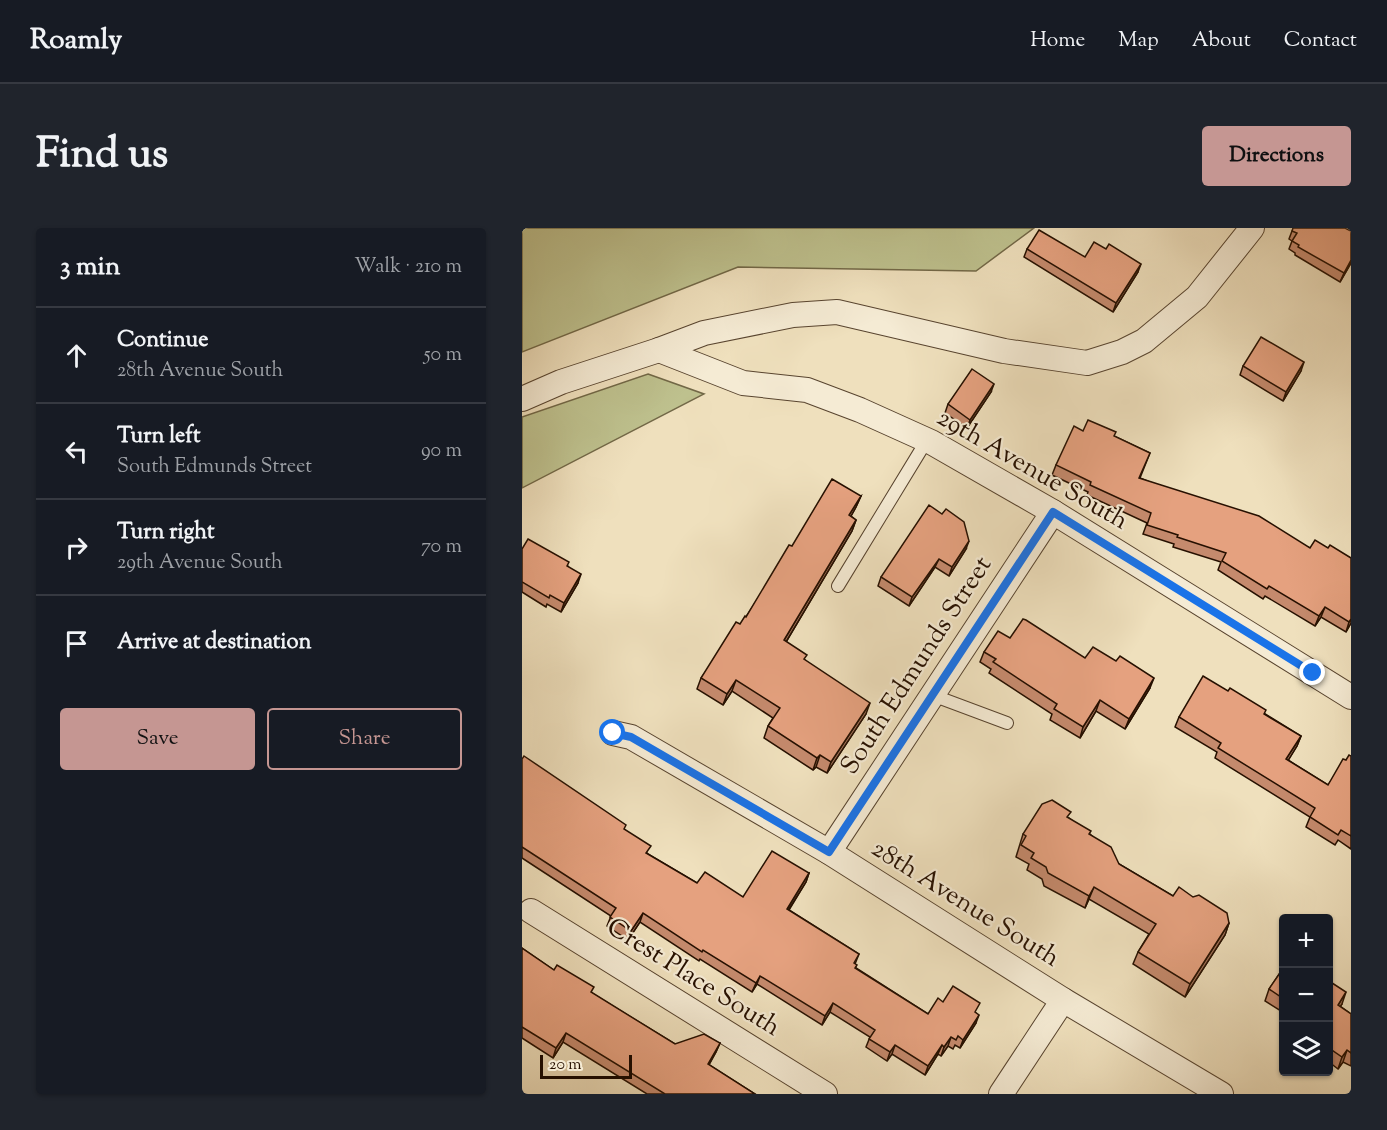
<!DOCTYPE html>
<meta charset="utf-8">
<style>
body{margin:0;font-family:"Sorts Mill Goudy",serif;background:#20242c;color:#f1f3f6}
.controls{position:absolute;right:18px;bottom:18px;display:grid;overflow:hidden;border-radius:6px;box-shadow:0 2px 4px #0004}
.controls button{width:54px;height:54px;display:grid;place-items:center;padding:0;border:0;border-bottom:2px solid #363941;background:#171b24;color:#f1f3f6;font:30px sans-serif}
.scale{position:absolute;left:18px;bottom:15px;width:92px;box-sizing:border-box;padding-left:6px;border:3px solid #261000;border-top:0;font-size:16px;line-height:21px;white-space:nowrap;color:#261000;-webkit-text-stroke:4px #f5ebd4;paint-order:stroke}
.stop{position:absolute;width:18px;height:18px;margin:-14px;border:4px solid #1a73e8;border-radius:50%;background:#fff}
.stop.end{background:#1a73e8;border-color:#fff;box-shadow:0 2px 6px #0008}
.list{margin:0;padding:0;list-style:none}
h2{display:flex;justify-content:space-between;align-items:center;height:78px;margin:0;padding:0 24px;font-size:26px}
h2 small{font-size:20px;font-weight:400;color:#9ea1a6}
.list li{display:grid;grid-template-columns:39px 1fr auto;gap:18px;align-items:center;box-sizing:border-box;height:96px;padding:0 24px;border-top:2px solid #363941}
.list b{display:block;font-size:22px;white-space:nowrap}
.list p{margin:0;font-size:20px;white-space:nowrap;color:#9ea1a6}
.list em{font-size:20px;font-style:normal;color:#9ea1a6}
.actions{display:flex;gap:12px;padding:18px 24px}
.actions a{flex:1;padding:14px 0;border:2px solid #c59692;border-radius:6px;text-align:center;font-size:21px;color:#c59692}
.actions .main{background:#c59692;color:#111}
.icon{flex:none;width:33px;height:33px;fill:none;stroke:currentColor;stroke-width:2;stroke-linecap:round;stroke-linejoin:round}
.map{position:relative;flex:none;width:829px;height:866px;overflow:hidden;border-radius:6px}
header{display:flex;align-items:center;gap:36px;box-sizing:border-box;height:84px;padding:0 30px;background:#171b24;border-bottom:2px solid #363941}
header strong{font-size:28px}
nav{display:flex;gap:33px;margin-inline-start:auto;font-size:21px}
.intro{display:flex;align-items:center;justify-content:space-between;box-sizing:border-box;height:144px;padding:0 36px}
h1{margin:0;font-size:42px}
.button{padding:15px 27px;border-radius:6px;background:#c59692;color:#111;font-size:21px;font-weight:700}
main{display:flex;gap:36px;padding:0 36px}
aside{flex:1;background:#171b24;border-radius:6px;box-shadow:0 2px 4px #0004}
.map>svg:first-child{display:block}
</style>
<header>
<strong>Roamly</strong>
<nav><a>Home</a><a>Map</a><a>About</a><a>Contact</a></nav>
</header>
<div class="intro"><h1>Find us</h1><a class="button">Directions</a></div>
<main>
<aside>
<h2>3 min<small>Walk · 210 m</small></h2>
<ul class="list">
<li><svg class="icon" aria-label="ahead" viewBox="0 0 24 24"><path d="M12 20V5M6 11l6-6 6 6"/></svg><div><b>Continue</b><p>28th Avenue South</p></div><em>50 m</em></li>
<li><svg class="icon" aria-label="left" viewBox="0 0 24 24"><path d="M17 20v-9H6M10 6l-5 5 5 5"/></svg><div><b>Turn left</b><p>South Edmunds Street</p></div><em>90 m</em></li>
<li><svg class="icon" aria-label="right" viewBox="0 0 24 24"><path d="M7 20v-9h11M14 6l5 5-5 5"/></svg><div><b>Turn right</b><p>29th Avenue South</p></div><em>70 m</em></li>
<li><svg class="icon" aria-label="arrive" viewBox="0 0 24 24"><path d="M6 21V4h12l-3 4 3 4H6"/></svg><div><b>Arrive at destination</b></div></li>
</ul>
<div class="actions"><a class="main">Save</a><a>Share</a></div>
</aside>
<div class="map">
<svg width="829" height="866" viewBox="0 0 829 866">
<rect width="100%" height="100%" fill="#efe0bd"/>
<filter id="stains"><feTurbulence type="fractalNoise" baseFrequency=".00333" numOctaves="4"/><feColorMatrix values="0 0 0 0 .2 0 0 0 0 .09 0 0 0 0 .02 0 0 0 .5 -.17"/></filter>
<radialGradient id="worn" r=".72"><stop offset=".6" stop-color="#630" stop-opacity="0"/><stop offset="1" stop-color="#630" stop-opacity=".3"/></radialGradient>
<g fill="#bec18e" stroke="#726847" stroke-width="1.5">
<path d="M0,0H512L454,43L216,39L0,124Z"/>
<path d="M126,146L182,166L0,260V189Z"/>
</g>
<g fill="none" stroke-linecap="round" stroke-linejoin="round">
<g stroke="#58442f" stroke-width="14">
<g id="service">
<path d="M316,358L405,212"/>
<path d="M410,467L485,495"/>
</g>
</g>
<g stroke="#58442f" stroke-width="26">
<g id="minor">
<path d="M137,122L221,155L285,162L338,182L409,214L531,284L829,469"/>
<path d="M0,171L39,154L137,122L182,105L271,87L315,84L482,123L565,135L600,124L622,113L675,69L730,0"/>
<path d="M91,505L109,509L307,624L541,772L699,866"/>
<path d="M307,624L531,284"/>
<path d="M9,683L303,866"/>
<path d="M479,866L541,772"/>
</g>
</g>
<use href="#service" stroke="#f5ebd4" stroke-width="12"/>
<use href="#minor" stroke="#f5ebd4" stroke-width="24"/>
</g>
<g fill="#c58a6d" stroke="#261000" stroke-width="1.5">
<path d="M770,3H829V35L818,54L773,27V25L767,21L770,13L767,11Z"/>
<path d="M505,21L563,29L616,44L591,84L502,29Z"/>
<path d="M721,138L779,143L761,173L718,147Z"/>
<path d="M469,164L445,200L423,185L426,176Z"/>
<path d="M561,203L592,208L628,225L618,250L788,320H806L829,330V395L824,404L799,389L793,398L743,368L741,371L696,342L699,334L651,319L652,316L621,306L625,295L565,267L566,264L530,247L534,237Z"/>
<path d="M339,268L334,279L329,288L334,292L330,303L264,414L283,432L344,486L305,545L294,539L291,542L242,510L246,498L251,490L210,463L201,477L175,461L179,450L224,389L270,318Z"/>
<path d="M0,321L46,338L56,355L39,384L25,376L24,379L0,364Z"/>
<path d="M444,321L427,348L413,339L387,378L356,358L359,349Z"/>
<path d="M488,410L563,430L628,460L603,501L574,483L558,510L528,492L530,486L467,445L469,441L458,434L462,424Z"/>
<path d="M706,463L779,508L775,518L766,532L806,557L824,532L829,528V621L816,612L813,617L784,599L788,589L693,530L695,524L653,499L657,489Z"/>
<path d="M0,531L103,602L126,626L175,655L221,669L287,645L284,654L267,682L337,726L333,736L334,740L406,786L421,774L454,785V795L438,820L433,817L431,821L426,818L419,828L416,826L403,847L370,826L365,833L344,819L348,809L308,784L300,797L235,756L230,764L178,731L177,733L118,694L106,712L85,698L89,688L0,630Z"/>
<path d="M547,590L568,606L597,636L651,668L707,695L703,707L663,769L611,736L616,724L627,706L567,671L563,680L522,658L520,651L505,642L507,636L494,629L501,606Z"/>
<path d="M0,720L32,742L153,816L198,815L194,824L187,837L233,866H125L41,814L31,830L0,810Z"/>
<path d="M762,739V785L743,773L747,761Z"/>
<path d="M807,753L820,776L818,778L829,786V838L821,834L816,841L807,834Z"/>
<path d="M762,785V797L758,795Z"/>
</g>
<g fill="#a07159" stroke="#261000" stroke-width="1.5">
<path d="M829,32V35L818,54L822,45Z"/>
<path d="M619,36L616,44L591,84L594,75Z"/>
<path d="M782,134L779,143L761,173L764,164Z"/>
<path d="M472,156L469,164L445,200L448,192Z"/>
<path d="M339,268L334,279L323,299L327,287Z"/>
<path d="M334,292L330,303L258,424L262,412Z"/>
<path d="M447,313L444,321L427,348L430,339Z"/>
<path d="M417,331L413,339L387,378L390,369Z"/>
<path d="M59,346L56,355L39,384L42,375Z"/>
<path d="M803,379L799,389L793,398L797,388Z"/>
<path d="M829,391V395L824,404L827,394Z"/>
<path d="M632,450L628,460L603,501L607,491Z"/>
<path d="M214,452L210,463L201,477L205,466Z"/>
<path d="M578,472L574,483L558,510L561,499Z"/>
<path d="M348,475L344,486L305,545L309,534Z"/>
<path d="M779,508L775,518L761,541L764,531Z"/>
<path d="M298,527L294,539L291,542L295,530Z"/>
<path d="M287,645L284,654L262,689L265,681Z"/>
<path d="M572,659L567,671L563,680L567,668Z"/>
<path d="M121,685L118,694L106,712L109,703Z"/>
<path d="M707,695L703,707L663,769L668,756Z"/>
<path d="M238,748L235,756L230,764L234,755Z"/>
<path d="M824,764L820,776L812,788L816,777Z"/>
<path d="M311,775L308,784L300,797L303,788Z"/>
<path d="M457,787L454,795L438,820L441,812Z"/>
<path d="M44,805L41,814L31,830L34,820Z"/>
<path d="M429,809L426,818L419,828L422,819Z"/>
<path d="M198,815L194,824L182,845L186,836Z"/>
<path d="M373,817L370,826L365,833L368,824Z"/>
<path d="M420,817L416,826L403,847L406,838Z"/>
<path d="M825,822L821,834L816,841L820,829Z"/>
</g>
<g fill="#e5a17f" stroke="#261000" stroke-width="1.5">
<path d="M771,0H823L829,3V32L822,45L776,19L777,17L770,13L775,5L770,3Z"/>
<path d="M517,2L563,29L572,14L584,21L587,16L619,36L594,75L505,21Z"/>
<path d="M739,109L782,134L764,164L721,138Z"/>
<path d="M450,141L472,156L448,192L426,176Z"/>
<path d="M566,192L594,204L592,208L628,225L617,250L737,288L788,320L793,312L806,320L808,317L829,330V391L827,394L803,379L797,388L747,358L745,361L700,333L704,325L655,309L656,307L625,297L629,285L568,257L569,254L534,237L552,198L561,203Z"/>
<path d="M310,251L339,268L327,287L334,292L262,412L285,427L282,431L348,475L309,534L298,527L295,530L246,498L258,480L214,452L205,466L179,450L214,394L218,396L223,388L224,389L267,317L270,318Z"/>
<path d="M407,277L420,286L424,281L442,294L447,313L430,339L417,331L390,369L359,349Z"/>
<path d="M6,311L47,334L45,338L59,346L42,375L28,367L27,370L0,354V321Z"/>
<path d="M501,391L504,392L563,430L571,419L594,433L598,428L632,450L607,491L578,472L561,499L532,481L535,476L471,434L474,431L462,424L476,403L488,410Z"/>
<path d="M681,448L706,463L708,460L744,482L742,486L779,508L764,531L806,557L821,531L824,532L827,527L829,528V608L819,602L816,607L788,589L793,580L696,520L699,515L657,489Z"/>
<path d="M2,528L104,597L102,601L129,618L124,625L175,655L183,644L221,669L250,623L287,645L265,681L337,726L332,735L335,737L333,740L406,786L416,770L421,774L431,758L458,775L453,784L457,787L441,812L436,808L434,812L429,809L422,819L420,817L406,838L373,817L368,824L347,811L353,802L311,775L303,788L238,748L234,755L181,722L180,724L121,685L109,703L88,689L94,680L0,619V531Z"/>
<path d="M530,572L549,584L545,589L569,603L567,606L589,619L597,636L651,668L657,659L671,669L677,667L705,685L707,695L668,756L616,724L634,696L572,659L567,668L526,645L524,639L509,630L512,625L499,617L504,608L501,606L520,576Z"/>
<path d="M0,720L32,742L35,737L72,759L69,764L153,816L182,806L198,815L186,836L233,866H143L44,805L34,820L0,799Z"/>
<path d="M762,739V771L747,761Z"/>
<path d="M807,753L824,764L816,777L829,786V825L825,822L820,829L807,820Z"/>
</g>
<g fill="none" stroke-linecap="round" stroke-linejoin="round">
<path stroke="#1a73e8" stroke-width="8" d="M91,505L109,509L307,624L531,284L791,445"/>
</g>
<g text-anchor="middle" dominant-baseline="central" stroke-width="4.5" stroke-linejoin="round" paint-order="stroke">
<g font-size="26" fill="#261000" stroke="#f5ebd4">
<text transform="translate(510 242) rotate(30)">29th Avenue South</text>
<text transform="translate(395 438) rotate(-57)">South Edmunds Street</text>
<text transform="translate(443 676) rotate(32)">28th Avenue South</text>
<text transform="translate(171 750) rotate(32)">Crest Place South</text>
</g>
</g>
<rect width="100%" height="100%" filter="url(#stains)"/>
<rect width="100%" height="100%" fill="url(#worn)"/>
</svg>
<div class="controls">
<button>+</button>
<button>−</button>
<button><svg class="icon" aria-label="layers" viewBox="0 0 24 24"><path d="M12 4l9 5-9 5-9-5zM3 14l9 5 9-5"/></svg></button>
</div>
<div class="scale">20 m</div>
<div class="stop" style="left:91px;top:505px"></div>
<div class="stop end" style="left:791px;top:445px"></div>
</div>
</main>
